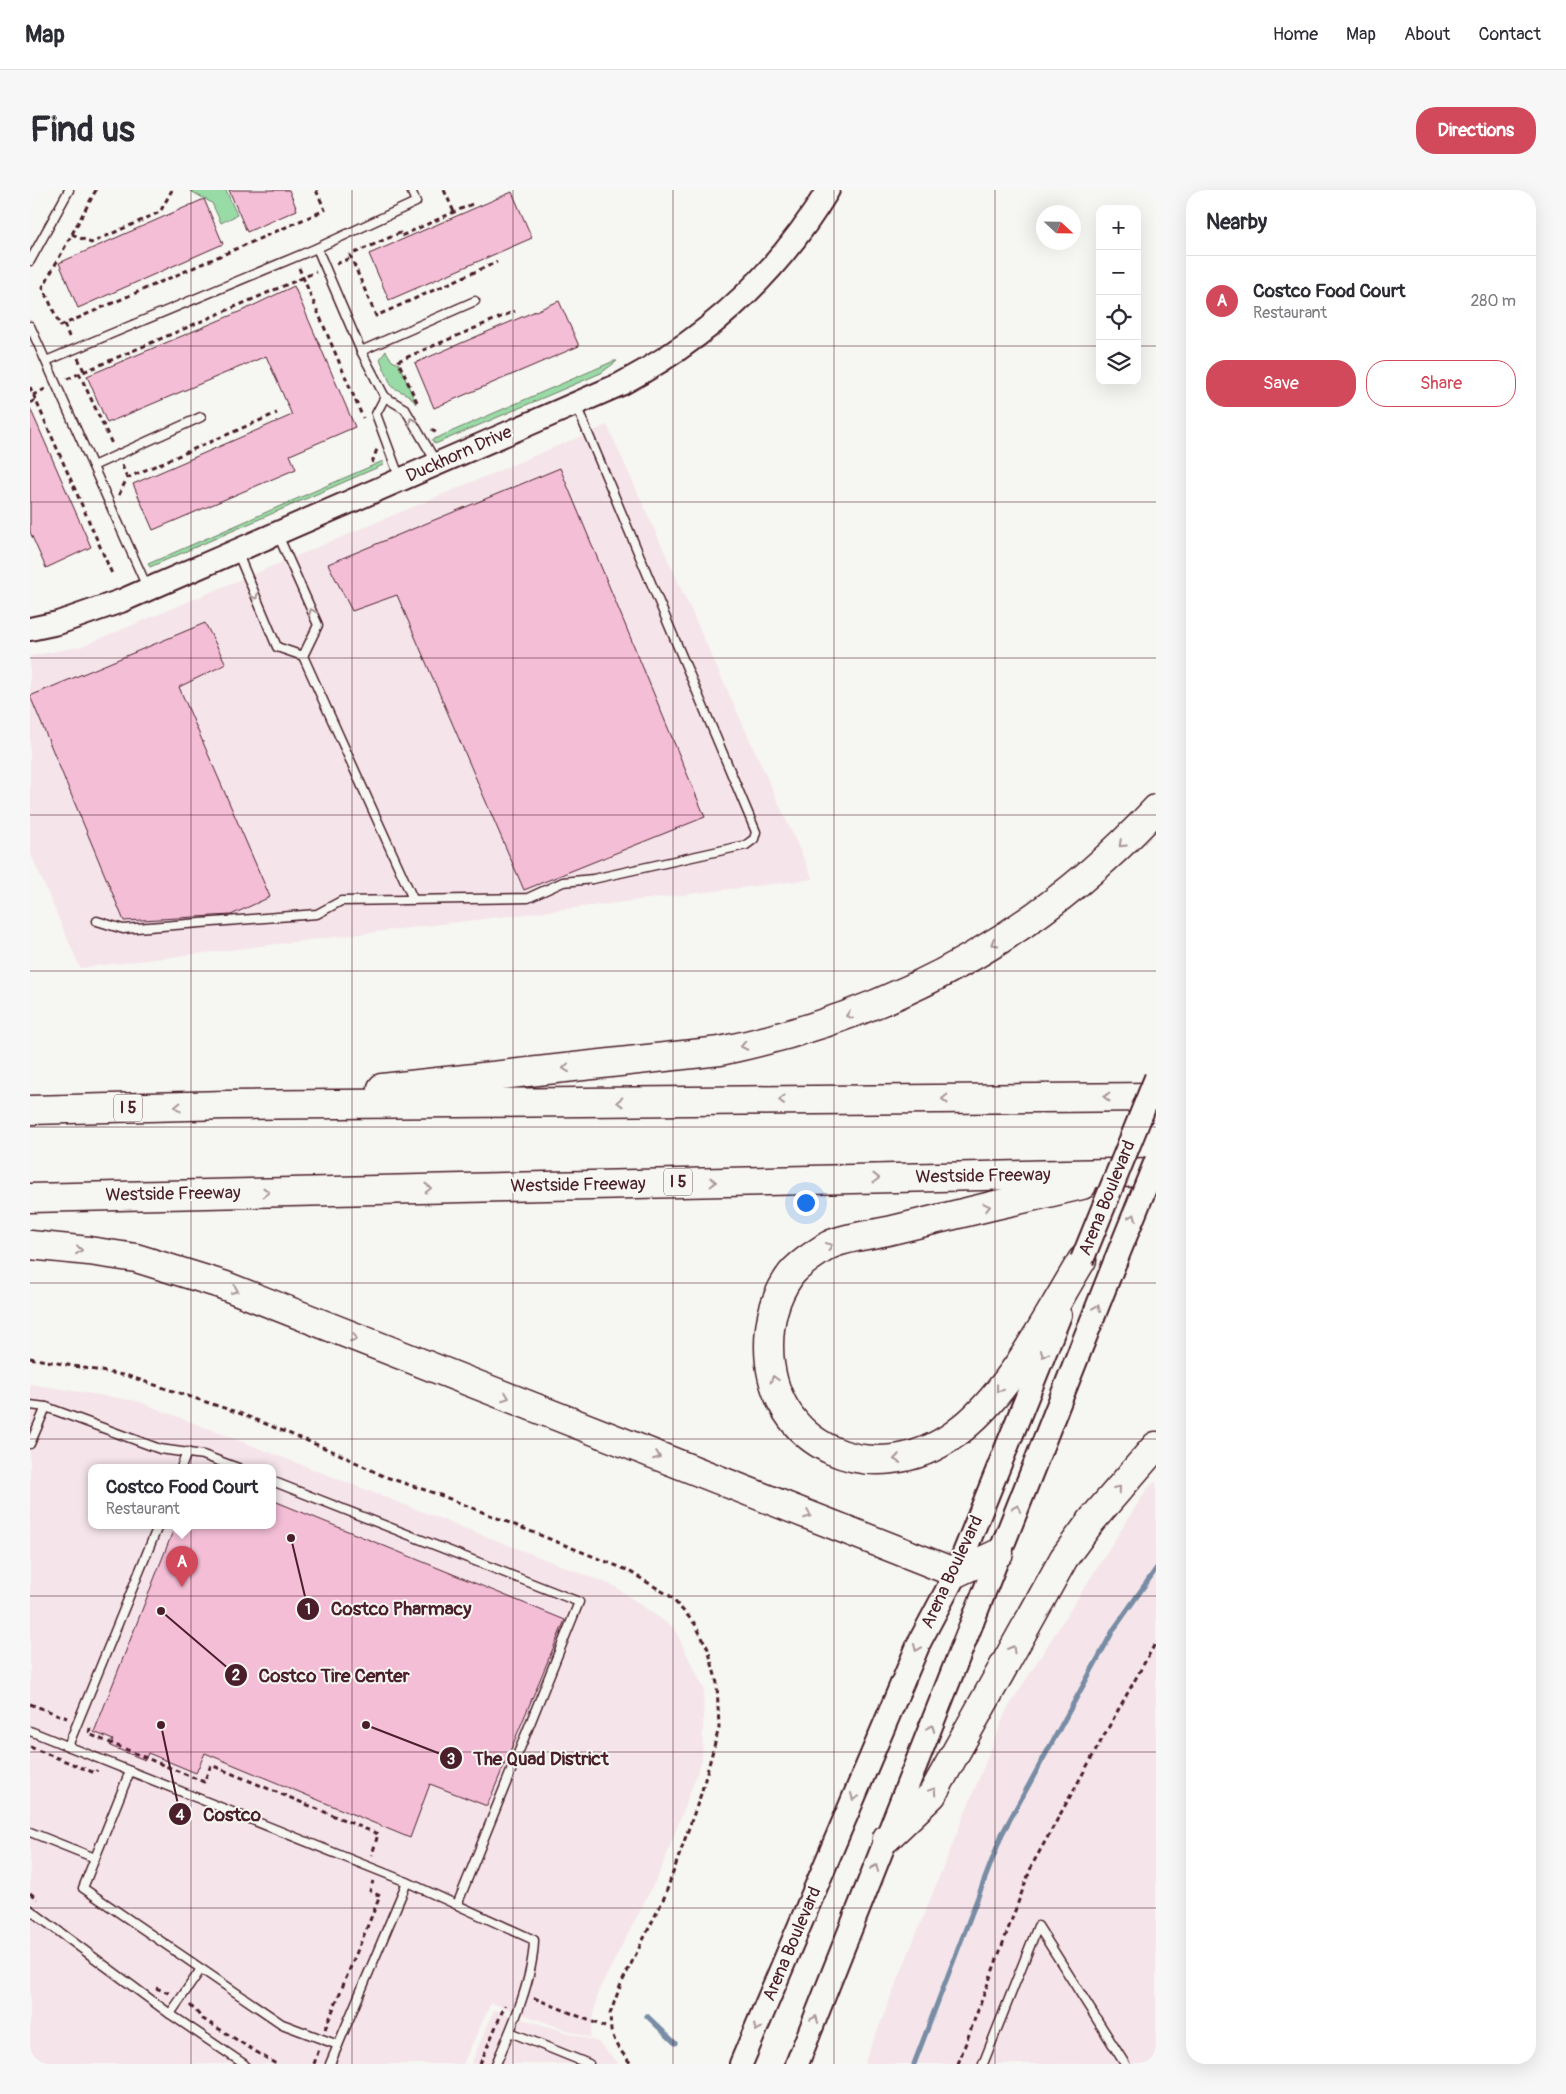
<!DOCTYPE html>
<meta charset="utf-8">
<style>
body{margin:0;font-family:Pangolin,sans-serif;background:#f7f7f7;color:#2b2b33}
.controls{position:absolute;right:15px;top:15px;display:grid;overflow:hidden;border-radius:10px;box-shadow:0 5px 20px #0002}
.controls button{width:45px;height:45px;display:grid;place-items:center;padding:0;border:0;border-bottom:1px solid #e1e1e2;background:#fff;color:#2b2b33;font:25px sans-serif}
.compass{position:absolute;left:1006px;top:15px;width:45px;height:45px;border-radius:50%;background:#fff;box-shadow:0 5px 20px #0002;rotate:112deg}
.you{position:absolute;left:775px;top:1012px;width:18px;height:18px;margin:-12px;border:4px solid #fff;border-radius:50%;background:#1a73e8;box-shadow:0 0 0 8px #1a73e833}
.badge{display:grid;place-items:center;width:32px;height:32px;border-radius:50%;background:#d1495b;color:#fff;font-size:16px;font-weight:700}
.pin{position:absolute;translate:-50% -41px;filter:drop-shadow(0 1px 2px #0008)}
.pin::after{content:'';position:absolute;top:26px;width:18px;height:15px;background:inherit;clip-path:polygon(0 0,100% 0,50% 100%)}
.popup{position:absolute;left:58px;top:1274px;width:188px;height:65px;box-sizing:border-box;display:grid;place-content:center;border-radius:10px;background:#fff;filter:drop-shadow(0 1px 4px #0005);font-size:16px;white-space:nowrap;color:#7c7c81}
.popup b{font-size:19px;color:#2b2b33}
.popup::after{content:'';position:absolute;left:50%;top:100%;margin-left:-10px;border:10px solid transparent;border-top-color:#fff}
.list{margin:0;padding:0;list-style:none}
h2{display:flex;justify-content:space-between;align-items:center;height:65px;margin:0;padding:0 20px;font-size:21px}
h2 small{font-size:16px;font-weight:400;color:#7c7c81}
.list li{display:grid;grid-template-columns:32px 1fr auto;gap:15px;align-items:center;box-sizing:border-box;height:90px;padding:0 20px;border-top:1px solid #e1e1e2}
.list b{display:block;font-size:19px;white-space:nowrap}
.list p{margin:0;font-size:16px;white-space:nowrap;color:#7c7c81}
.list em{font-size:16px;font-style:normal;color:#7c7c81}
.actions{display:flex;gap:10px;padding:15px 20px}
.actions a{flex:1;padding:11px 0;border:1px solid #d1495b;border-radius:20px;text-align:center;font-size:18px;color:#d1495b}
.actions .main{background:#d1495b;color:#fff}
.icon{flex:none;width:28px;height:28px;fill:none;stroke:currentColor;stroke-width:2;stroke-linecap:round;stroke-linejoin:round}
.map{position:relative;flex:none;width:1126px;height:1874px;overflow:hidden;border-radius:20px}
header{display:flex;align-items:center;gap:30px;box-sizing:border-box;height:70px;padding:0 25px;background:#fff;border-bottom:1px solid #e1e1e2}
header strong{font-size:24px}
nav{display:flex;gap:28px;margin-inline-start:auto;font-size:18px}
.intro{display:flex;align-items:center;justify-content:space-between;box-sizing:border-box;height:120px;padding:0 30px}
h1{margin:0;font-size:35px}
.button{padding:12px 22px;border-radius:20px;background:#d1495b;color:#fff;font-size:18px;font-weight:700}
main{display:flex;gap:30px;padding:0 30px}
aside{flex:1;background:#fff;border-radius:20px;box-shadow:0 5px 20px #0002}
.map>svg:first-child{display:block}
</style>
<header>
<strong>Map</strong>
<nav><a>Home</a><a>Map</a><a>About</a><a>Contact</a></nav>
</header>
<div class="intro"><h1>Find us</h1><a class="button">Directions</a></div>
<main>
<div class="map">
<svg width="1126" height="1874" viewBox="0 0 1126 1874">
<rect width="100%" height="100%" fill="#f6f6f2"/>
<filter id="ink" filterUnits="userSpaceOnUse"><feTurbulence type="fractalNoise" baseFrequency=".02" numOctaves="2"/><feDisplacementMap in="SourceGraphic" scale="10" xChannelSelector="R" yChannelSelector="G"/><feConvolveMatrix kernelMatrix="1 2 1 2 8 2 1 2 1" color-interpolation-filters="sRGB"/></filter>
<g filter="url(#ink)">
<g fill="#f5e5ea" fill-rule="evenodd">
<path d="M577,235L783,689L50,778L0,662V466L53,456Z"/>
<path d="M0,1194L107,1211L584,1396L644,1438L674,1499L672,1570L631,1680L568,1802L560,1848L461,1813L433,1874H0ZM62,1278H242V1336H62Z"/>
<path d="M1126,1291V1874H834L976,1521L1117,1299Z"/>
<path d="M464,1820L568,1852L589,1874H441Z"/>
</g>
<g fill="#99dba6" stroke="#727d68">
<path d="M159,0H196L207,25L191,33L182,13Z"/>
<path d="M356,161L362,171L369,174L386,214L380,206L362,197L350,169Z"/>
<path d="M584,171H587L571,183L405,254L402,250Z"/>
<path d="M353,271V275L120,377L118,374Z"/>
</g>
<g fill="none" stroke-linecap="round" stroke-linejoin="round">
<g stroke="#788da5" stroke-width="5">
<path d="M617,1826L645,1853"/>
<path d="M884,1874L972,1644L1084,1439L1126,1379"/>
</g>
</g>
<g fill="#f4bed7" stroke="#4a1f2b">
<path d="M199,0H259L267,20L217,42Z"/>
<path d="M482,2L502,48L359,110L339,64Z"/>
<path d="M174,9L193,54L48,118L29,73Z"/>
<path d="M264,96L325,237L260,265L266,279L123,340L103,294L262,225L236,166L77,233L57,186L216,119Z"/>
<path d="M529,111L549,156L404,218L385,173Z"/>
<path d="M0,218L61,357L16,378L0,342Z"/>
<path d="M530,278L675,627L494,700L367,405L322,421L298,374Z"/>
<path d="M175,433L196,474L149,497L240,707L201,725L94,731L0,506Z"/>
<path d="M242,1310L535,1430L457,1616L400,1594L380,1648L175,1563L166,1583L118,1563L115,1570L80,1556L83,1550L64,1542L145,1336H242Z"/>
</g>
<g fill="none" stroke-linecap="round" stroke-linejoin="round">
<g stroke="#4a1f2b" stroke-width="11">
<g id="lane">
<path d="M0,71L39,0"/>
<path d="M0,136L117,397"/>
<path d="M331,161L445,111"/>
<path d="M16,171L287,58"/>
<path d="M355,207L331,161L287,58L386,12L381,0"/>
<path d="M63,276L171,227"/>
<path d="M370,289L346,224L355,207L375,219L406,272"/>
<path d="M248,345L288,435L273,466"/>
<path d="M208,364L247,457L273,466L383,709"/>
<path d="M67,731L93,739L287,724L311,711L498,708L533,692L563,689L716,655L724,649L726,642L546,215"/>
<path d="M0,1215L16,1217"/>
<path d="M0,1254L16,1217L130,1259L173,1265L208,1278"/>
<path d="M151,1278L157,1262"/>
<path d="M242,1291L549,1412L427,1715"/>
<path d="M0,1541L377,1692"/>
<path d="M38,1556L128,1336"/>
<path d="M100,1581L53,1698L252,1834L308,1855"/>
<path d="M0,1642L65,1668"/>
<path d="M0,1720L140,1824L214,1874"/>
<path d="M140,1824L171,1779"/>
<path d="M480,1842L559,1874"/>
<path d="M300,1874L377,1692L504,1750C503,1790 482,1837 466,1874"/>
<path d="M953,1874L1008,1736L1095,1874"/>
</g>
</g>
<g stroke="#4a1f2b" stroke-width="26">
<g id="secondary">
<path d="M0,439L28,433L91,411L591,194C678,148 747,85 798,0"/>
<path d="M711,1874L890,1451L926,1383L1030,1125"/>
<path d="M767,1874L1085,1072"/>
</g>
</g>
<g stroke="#4a1f2b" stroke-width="31">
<g id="highway">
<path d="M352,898L690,861C861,826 1007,747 1126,619"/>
<path d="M0,920L197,915L1126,907"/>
<path d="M1052,995C987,1010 923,1025 858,1041C843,1044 807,1049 796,1057C785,1064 766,1076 759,1087C745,1107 739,1132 739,1156C739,1259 845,1302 925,1244C980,1204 1017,1127 1052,1070"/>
<path d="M0,1008L1126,982"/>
<path d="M0,1055L59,1061L106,1068L193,1095L926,1383L969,1363"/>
<path d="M857,1648L902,1605L1034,1368L1062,1330L1126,1256"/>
</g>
</g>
<g stroke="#4a1f2b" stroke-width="3" stroke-dasharray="5 4" stroke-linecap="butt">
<path d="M66,0L13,97L30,136L295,20L286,0"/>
<path d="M414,0L424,22"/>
<path d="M442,14L371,46L370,43L320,65L346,126L467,72"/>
<path d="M42,44L61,53L130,22L142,0"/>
<path d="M306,74L321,68"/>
<path d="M269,78L333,228"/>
<path d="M34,134L40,149"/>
<path d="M48,168L54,181"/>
<path d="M49,183L83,256"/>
<path d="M37,189L286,82"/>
<path d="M0,197L83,386"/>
<path d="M3,205L15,199"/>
<path d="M387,212L368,171L485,121"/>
<path d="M0,213L5,210"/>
<path d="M402,239L408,245"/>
<path d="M342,273L347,259"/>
<path d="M92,275L97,288"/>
<path d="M89,305L97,288L247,223"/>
<path d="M0,1168L98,1186L209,1223L307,1263L353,1286L410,1305L597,1380L640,1406L665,1434L678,1459L687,1493L689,1538L671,1604L634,1708L591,1794L580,1824L581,1841L587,1856L601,1874"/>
<path d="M0,1514L37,1528"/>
<path d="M60,1538L59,1544L174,1592L181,1575L348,1644L342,1665"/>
<path d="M0,1557L65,1583L67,1580"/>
<path d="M0,1703L7,1709"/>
<path d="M126,1798L141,1804"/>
<path d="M504,1808L575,1837"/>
<path d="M160,1815L173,1829L246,1874"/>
<path d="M295,1839L350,1706L340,1701L343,1691"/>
<path d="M284,1874L289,1859"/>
<path d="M450,1874L475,1815"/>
<path d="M928,1874L1002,1675L1126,1452"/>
</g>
<use href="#lane" stroke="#f6f6f2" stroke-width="8"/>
<use href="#secondary" stroke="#f6f6f2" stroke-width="22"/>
<use href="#highway" stroke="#f6f6f2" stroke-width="28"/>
<g stroke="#4a1f2b" stroke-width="26" stroke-linecap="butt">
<g id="secondary-bridge">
<path d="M1052,1070L1126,888"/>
<path d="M1085,1072L1126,971"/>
</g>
</g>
<use href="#secondary-bridge" stroke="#f6f6f2" stroke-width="22"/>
</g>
<defs><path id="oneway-chevron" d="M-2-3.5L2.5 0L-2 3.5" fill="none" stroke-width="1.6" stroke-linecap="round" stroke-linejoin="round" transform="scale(1.25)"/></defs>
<g stroke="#a99598">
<use href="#oneway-chevron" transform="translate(382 231) rotate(-120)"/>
<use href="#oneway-chevron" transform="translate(225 406) rotate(67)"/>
<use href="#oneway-chevron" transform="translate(282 422) rotate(-114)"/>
<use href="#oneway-chevron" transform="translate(1092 654) rotate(136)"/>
<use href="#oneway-chevron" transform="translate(964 753) rotate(149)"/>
<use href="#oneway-chevron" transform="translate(819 825) rotate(161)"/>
<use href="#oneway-chevron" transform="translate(714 856) rotate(168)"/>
<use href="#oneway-chevron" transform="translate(536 878) rotate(174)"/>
<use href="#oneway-chevron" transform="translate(1077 907) rotate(179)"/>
<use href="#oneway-chevron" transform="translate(915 909) rotate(179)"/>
<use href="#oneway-chevron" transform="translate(752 910) rotate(179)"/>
<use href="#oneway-chevron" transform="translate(590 912) rotate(179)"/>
<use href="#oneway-chevron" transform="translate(148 917) rotate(179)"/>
<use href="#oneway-chevron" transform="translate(846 988) rotate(-1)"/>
<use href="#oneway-chevron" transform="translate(683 992) rotate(-1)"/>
<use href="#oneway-chevron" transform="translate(398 998) rotate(-1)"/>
<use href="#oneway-chevron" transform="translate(236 1002) rotate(-1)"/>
<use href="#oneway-chevron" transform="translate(957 1017) rotate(-13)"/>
<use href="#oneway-chevron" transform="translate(1103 1027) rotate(-68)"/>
<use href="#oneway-chevron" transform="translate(799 1056) rotate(-24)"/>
<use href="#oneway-chevron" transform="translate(49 1060) rotate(5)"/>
<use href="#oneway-chevron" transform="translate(205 1100) rotate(23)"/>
<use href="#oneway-chevron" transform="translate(1067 1118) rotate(-68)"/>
<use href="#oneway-chevron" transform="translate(324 1148) rotate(21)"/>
<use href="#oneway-chevron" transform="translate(1014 1164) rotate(112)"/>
<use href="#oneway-chevron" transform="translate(744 1189) rotate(-106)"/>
<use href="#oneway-chevron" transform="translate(969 1199) rotate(128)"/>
<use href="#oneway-chevron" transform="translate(476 1207) rotate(21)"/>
<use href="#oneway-chevron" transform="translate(627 1266) rotate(21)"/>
<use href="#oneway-chevron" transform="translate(867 1269) rotate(171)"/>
<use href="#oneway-chevron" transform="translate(1088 1299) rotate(-49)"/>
<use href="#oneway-chevron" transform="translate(987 1318) rotate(-68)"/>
<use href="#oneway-chevron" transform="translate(778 1325) rotate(21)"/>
<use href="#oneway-chevron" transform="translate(887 1458) rotate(113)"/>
<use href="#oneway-chevron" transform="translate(982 1459) rotate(-60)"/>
<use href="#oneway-chevron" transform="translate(901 1538) rotate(-69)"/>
<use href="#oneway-chevron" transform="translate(903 1601) rotate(-56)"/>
<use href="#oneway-chevron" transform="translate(824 1607) rotate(113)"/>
<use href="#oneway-chevron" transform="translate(845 1678) rotate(-68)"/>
<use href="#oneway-chevron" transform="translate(785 1829) rotate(-68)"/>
<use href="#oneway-chevron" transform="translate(727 1838) rotate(113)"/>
</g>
</g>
<path fill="none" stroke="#4a1f2b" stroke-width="1" stroke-opacity="0.55" d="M161,0V1874M322,0V1874M483,0V1874M643,0V1874M804,0V1874M965,0V1874M0,156H1070M1107,156H1126M0,312H1126M0,468H1126M0,625H1126M0,781H1126M0,937H1126M0,1093H1126M0,1249H1126M0,1406H1126M0,1562H1126M0,1718H1126"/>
<g text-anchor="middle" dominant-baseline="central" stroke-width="4" stroke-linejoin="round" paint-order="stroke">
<g fill="#f6f6f2" stroke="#7e6067" stroke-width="1">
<rect x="84" y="904.5" width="28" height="27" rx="4"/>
<rect x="634" y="978.5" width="28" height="27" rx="4"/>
</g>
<g font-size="16" font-weight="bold" fill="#4a1f2b">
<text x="98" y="918">I 5</text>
<text x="648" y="992">I 5</text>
</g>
<g font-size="18" fill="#4a1f2b" stroke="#f6f6f2">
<text transform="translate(429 264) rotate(-24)">Duckhorn Drive</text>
<text transform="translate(953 986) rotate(-1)">Westside Freeway</text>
<text transform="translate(548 995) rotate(-1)">Westside Freeway</text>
<text transform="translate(143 1004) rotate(-1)">Westside Freeway</text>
<text transform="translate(1077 1008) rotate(-68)">Arena Boulevard</text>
<text transform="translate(922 1382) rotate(-65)">Arena Boulevard</text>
<text transform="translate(762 1754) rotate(-67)">Arena Boulevard</text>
</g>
</g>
<path fill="none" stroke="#4a1f2b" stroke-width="2" d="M261 1348L278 1419M131 1421L206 1485M336 1535L421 1568M131 1535L150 1624"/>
<g fill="#4a1f2b" stroke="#f6f6f2" stroke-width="2">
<circle cx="261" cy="1348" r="5"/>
<circle cx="131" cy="1421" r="5"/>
<circle cx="336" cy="1535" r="5"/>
<circle cx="131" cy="1535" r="5"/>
<circle cx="278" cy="1419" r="12"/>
<circle cx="206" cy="1485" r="12"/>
<circle cx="421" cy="1568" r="12"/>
<circle cx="150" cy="1624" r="12"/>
</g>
<g font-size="15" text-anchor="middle" font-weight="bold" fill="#fff">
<text x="278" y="1424">1</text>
<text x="206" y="1490">2</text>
<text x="421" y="1574">3</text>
<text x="150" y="1630">4</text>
</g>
<g font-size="19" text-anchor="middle" font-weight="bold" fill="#4a1f2b" stroke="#f6f6f2" stroke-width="4" stroke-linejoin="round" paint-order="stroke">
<text x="371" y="1425">Costco Pharmacy</text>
<text x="304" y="1492">Costco Tire Center</text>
<text x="511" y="1575">The Quad District</text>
<text x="202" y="1631">Costco</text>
</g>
</svg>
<div class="controls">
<button>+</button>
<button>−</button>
<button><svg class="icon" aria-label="locate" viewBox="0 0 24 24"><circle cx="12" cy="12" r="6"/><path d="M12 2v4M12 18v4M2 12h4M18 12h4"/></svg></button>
<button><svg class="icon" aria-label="layers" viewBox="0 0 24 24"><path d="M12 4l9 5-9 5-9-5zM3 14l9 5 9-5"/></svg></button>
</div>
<svg class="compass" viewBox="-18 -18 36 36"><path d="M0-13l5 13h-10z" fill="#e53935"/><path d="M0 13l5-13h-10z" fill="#7c7c81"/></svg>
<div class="you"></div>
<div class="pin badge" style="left:152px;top:1397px">A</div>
<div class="popup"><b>Costco Food Court</b>Restaurant</div>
</div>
<aside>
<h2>Nearby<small></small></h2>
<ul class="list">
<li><span class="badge">A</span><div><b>Costco Food Court</b><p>Restaurant</p></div><em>280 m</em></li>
</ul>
<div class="actions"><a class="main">Save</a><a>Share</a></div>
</aside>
</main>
